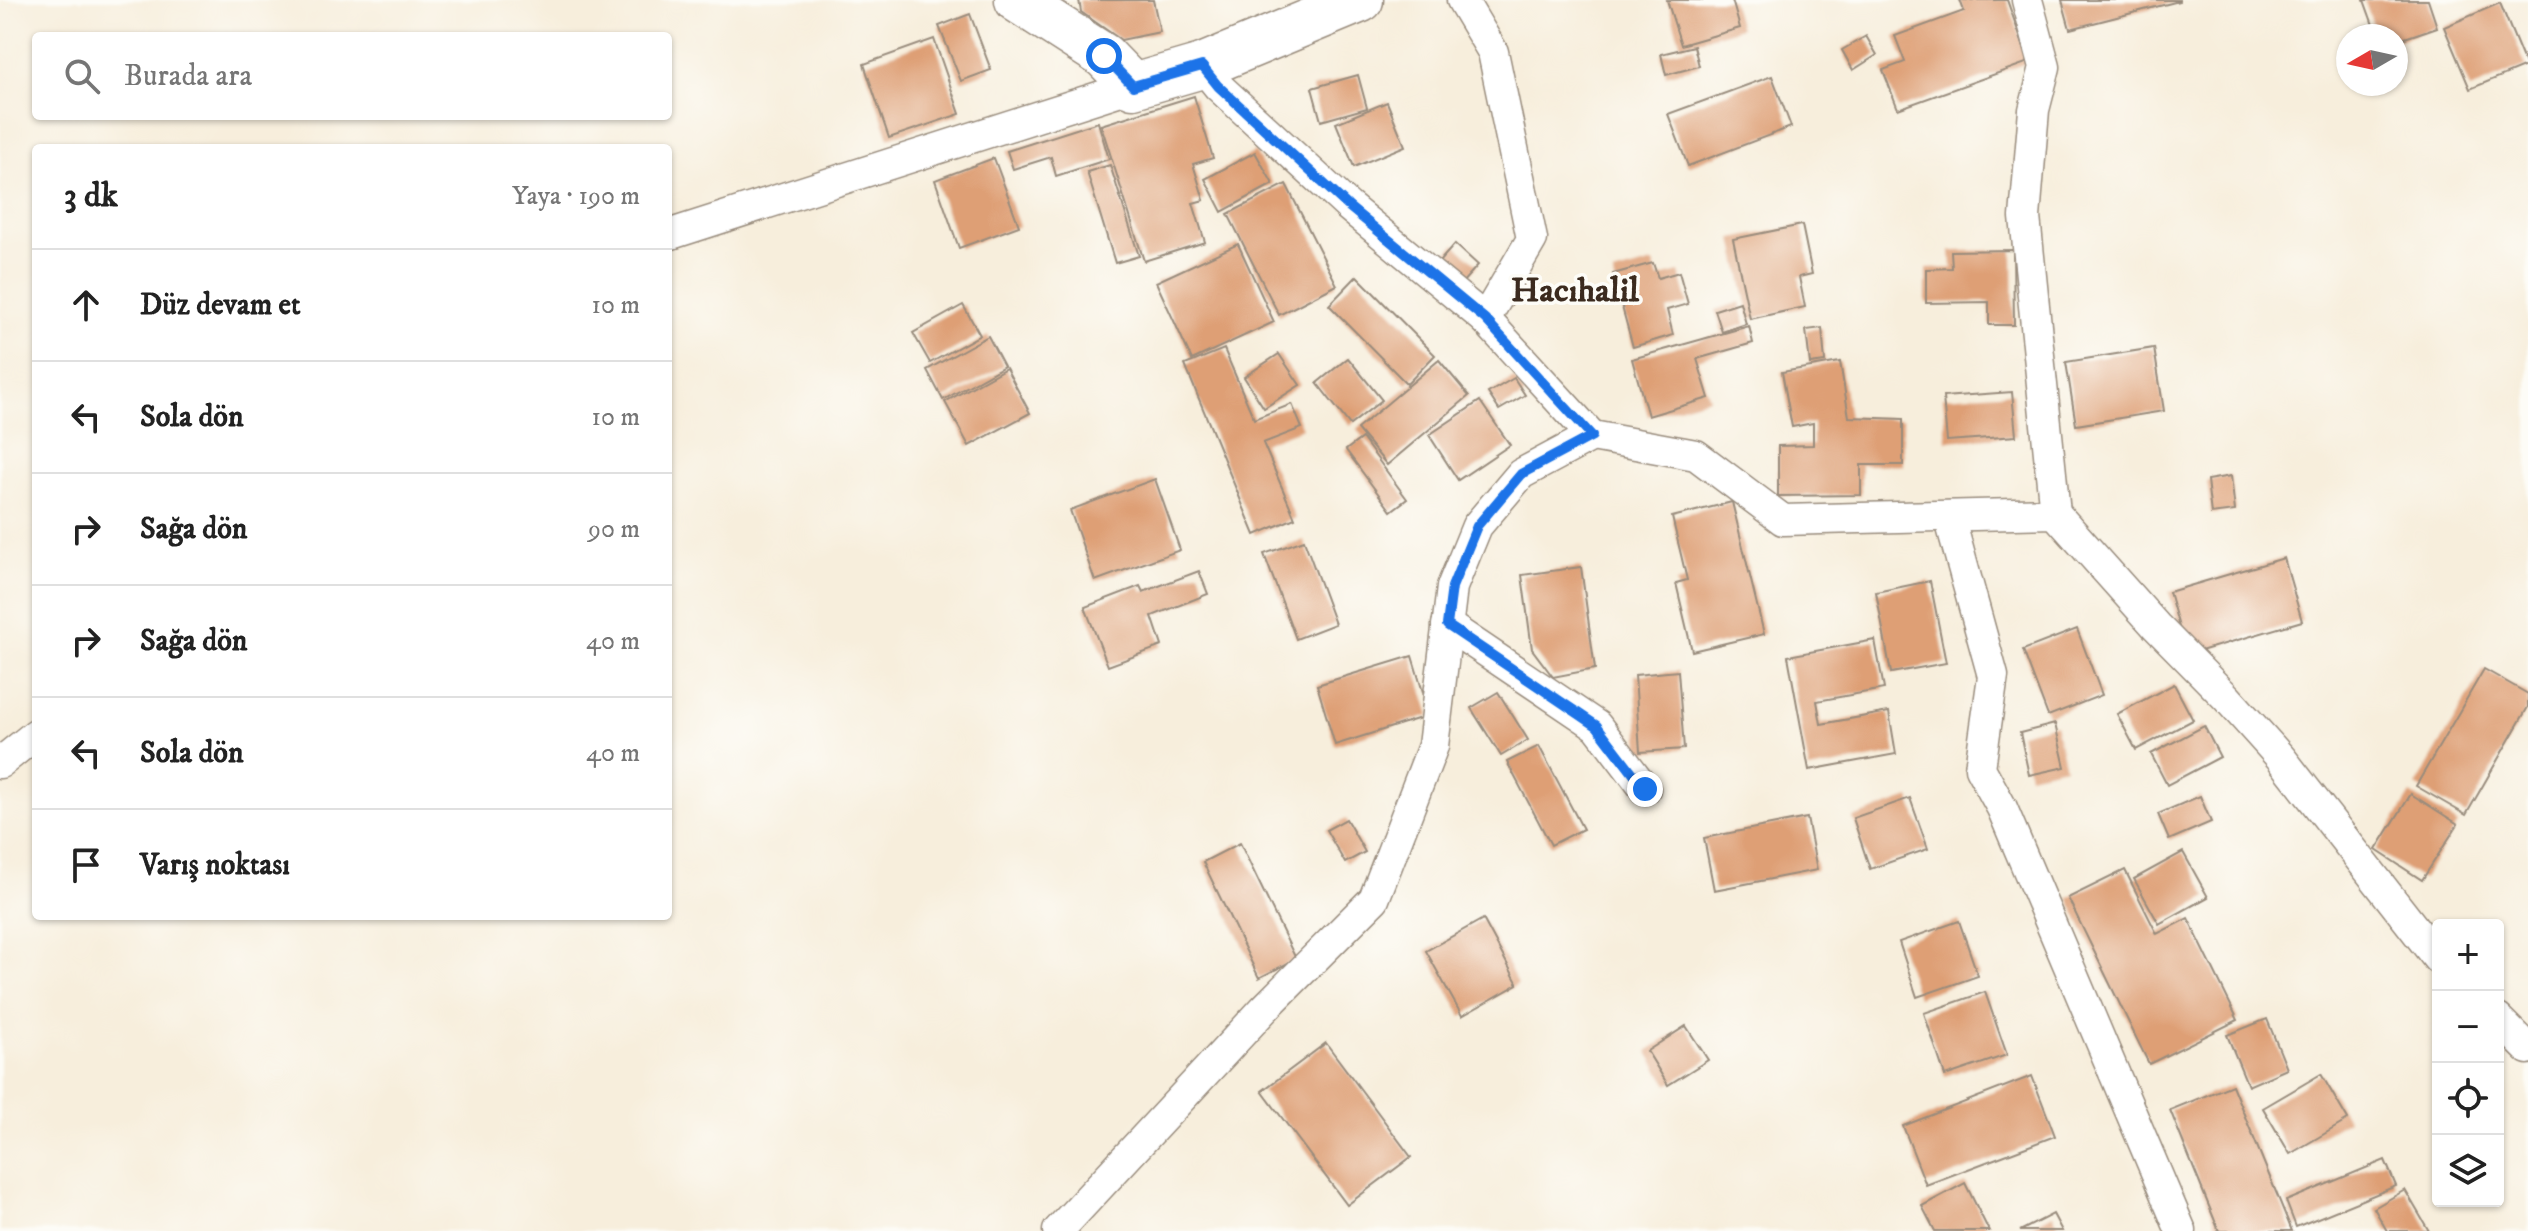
<!DOCTYPE html>
<html lang="tr">
<meta charset="utf-8">
<style>
body{margin:0;font-family:"IM FELL DW Pica",serif;background:#f6f6f6;color:#222}
.controls{position:absolute;right:24px;bottom:24px;display:grid;overflow:hidden;border-radius:8px;box-shadow:0 2px 6px #0004}
.controls button{width:72px;height:72px;display:grid;place-items:center;padding:0;border:0;border-bottom:2px solid #e0e0e0;background:#fff;color:#222;font:40px sans-serif}
.compass{position:absolute;left:2336px;top:24px;width:72px;height:72px;border-radius:50%;background:#fff;box-shadow:0 2px 6px #0004;rotate:261deg}
.stop{position:absolute;width:24px;height:24px;margin:-18px;border:6px solid #1a73e8;border-radius:50%;background:#fff}
.stop.end{background:#1a73e8;border-color:#fff;box-shadow:0 2px 8px #0008}
.list{margin:0;padding:0;list-style:none}
h2{display:flex;justify-content:space-between;align-items:center;height:104px;margin:0;padding:0 32px;font-size:34px}
h2 small{font-size:26px;font-weight:400;color:#767676}
.list li{display:grid;grid-template-columns:52px 1fr auto;gap:24px;align-items:center;box-sizing:border-box;height:112px;padding:0 32px;border-top:2px solid #e0e0e0}
.list b{display:block;font-size:30px;white-space:nowrap}
.list em{font-size:26px;font-style:normal;color:#767676}
.icon{flex:none;width:44px;height:44px;fill:none;stroke:currentColor;stroke-width:2;stroke-linecap:round;stroke-linejoin:round}
.map{position:relative;flex:none;width:2528px;height:1231px;overflow:hidden}
.search{position:absolute;background:#fff;box-shadow:0 2px 6px #0004;left:32px;top:32px;width:640px;height:88px;display:flex;align-items:center;gap:20px;box-sizing:border-box;padding:0 28px;border-radius:8px;color:#767676;font-size:30px}
.panel{position:absolute;background:#fff;box-shadow:0 2px 6px #0004;left:32px;top:144px;width:640px;height:776px;border-radius:8px}
.map>svg:first-child{display:block}
</style>
<div class="map">
<svg width="2528" height="1231" viewBox="0 0 2528 1231">
<rect width="100%" height="100%" fill="#fdfcf7"/>
<filter id="ink" filterUnits="userSpaceOnUse"><feTurbulence type="fractalNoise" baseFrequency=".0125" numOctaves="2"/><feDisplacementMap in="SourceGraphic" scale="16" xChannelSelector="R" yChannelSelector="G"/><feConvolveMatrix kernelMatrix="1 2 1 2 8 2 1 2 1" color-interpolation-filters="sRGB"/></filter>
<filter id="wash" filterUnits="userSpaceOnUse"><feTurbulence type="fractalNoise" baseFrequency=".006" numOctaves="4" result="noise"/><feDisplacementMap in="SourceGraphic" scale="32" xChannelSelector="R" yChannelSelector="G"/><feGaussianBlur stdDeviation="1.8" result="paint"/><feColorMatrix in="noise" values="0 0 0 0 0 0 0 0 0 0 0 0 0 0 0 0 0 1.4 0 .05"/><feComposite in="paint" operator="in"/></filter>
<g filter="url(#wash)">
<rect width="100%" height="100%" fill="#f7eedc"/>
<g id="blocks">
<g fill="#de9f75">
<path d="M1079,0H1153L1160,32L1121,40L1081,12Z"/>
<path d="M1667,0H1732L1740,28L1681,45Z"/>
<path d="M1960,0H2007L2029,62L1898,109L1883,70L1905,62L1895,36L1964,11Z"/>
<path d="M2062,0H2179V1L2070,29Z"/>
<path d="M2364,0H2428L2437,27L2396,41V36H2377Z"/>
<path d="M2500,3L2526,66L2470,89L2444,27Z"/>
<path d="M970,14L991,70L961,81L939,26Z"/>
<path d="M1866,36L1877,55L1853,70L1842,50Z"/>
<path d="M934,39L960,114L889,138L864,64Z"/>
<path d="M1694,46L1699,66L1666,75L1661,54Z"/>
<path d="M1358,75L1367,108L1321,121L1312,88Z"/>
<path d="M1772,76L1791,127L1688,166L1668,114Z"/>
<path d="M1194,96L1213,158L1193,164L1204,200L1193,203L1205,242L1144,261L1101,125Z"/>
<path d="M1387,102L1405,146L1354,167L1336,123Z"/>
<path d="M1098,122L1109,159L1056,176L1051,157L1013,169L1007,151Z"/>
<path d="M1255,152L1273,184L1222,212L1205,179Z"/>
<path d="M994,158L1019,226L959,248L935,180Z"/>
<path d="M1110,165L1139,256L1115,263L1087,172Z"/>
<path d="M1286,184L1337,285L1279,315L1228,214Z"/>
<path d="M1802,225L1812,274L1799,277L1805,307L1750,319L1733,239Z"/>
<path d="M1238,244L1274,322L1192,360L1156,282Z"/>
<path d="M1455,244L1478,265L1461,284L1438,263Z"/>
<path d="M2013,250L2014,325H1989V302L1926,303V269L1952,268L1951,251Z"/>
<path d="M1653,263L1658,278L1679,272L1688,304L1667,310L1673,335L1633,347L1613,274Z"/>
<path d="M1357,276L1435,355L1407,384L1329,305Z"/>
<path d="M1740,302L1746,324L1722,332L1715,310Z"/>
<path d="M963,305L980,335L930,363L913,333Z"/>
<path d="M1749,326L1753,343L1697,359L1709,398L1648,416L1632,359Z"/>
<path d="M1822,328L1825,362L1810,364L1806,330Z"/>
<path d="M988,336L1004,366L943,400L927,370Z"/>
<path d="M2154,348L2164,411L2076,425L2066,362Z"/>
<path d="M1224,349L1254,419L1292,404L1302,428L1263,443L1295,518L1255,535L1185,365Z"/>
<path d="M1279,354L1300,385L1264,408L1244,377Z"/>
<path d="M1348,358L1382,400L1350,425L1317,383Z"/>
<path d="M1439,360L1469,396L1387,465L1357,429Z"/>
<path d="M1840,362L1849,417L1903,419V465H1861V495L1778,496V446L1813,445V423L1792,427L1782,372Z"/>
<path d="M1006,368L1030,413L969,446L945,402Z"/>
<path d="M1514,378L1525,395L1499,410L1488,393Z"/>
<path d="M2012,392L2016,436L1947,441L1943,397Z"/>
<path d="M1480,401L1510,445L1458,480L1429,435Z"/>
<path d="M1362,438L1407,499L1391,511L1346,450Z"/>
<path d="M2231,476L2235,511L2211,514L2207,480Z"/>
<path d="M1155,479L1180,550L1095,581L1070,510Z"/>
<path d="M1732,502L1764,634L1692,651L1676,583L1687,580L1672,517Z"/>
<path d="M1304,540L1335,624L1296,639L1264,554Z"/>
<path d="M2284,558L2302,621L2187,655L2169,592Z"/>
<path d="M1581,567L1595,669L1553,677L1532,649L1522,575Z"/>
<path d="M1199,571L1208,594L1152,616L1162,646L1108,666L1085,607L1140,586L1143,592Z"/>
<path d="M1930,581L1946,663L1891,673L1876,592Z"/>
<path d="M2077,629L2102,695L2048,716L2023,650Z"/>
<path d="M1875,640L1884,689L1817,701L1821,724L1889,712L1896,754L1809,770L1788,656Z"/>
<path d="M1412,656L1430,715L1335,745L1317,685Z"/>
<path d="M2484,669L2528,694V707L2466,815L2416,786Z"/>
<path d="M1678,671L1684,749L1640,752L1635,675Z"/>
<path d="M2174,684L2193,720L2136,750L2117,714Z"/>
<path d="M1498,692L1528,740L1501,756L1471,708Z"/>
<path d="M2055,724L2065,767L2029,775L2020,733Z"/>
<path d="M2204,726L2220,757L2167,785L2151,754Z"/>
<path d="M1539,746L1583,829L1551,845L1507,762Z"/>
<path d="M2411,794L2458,824L2422,880L2376,850Z"/>
<path d="M2200,796L2211,822L2169,840L2158,814Z"/>
<path d="M1910,798L1928,849L1870,869L1853,818Z"/>
<path d="M1807,818L1817,870L1714,890L1704,838Z"/>
<path d="M1346,819L1365,852L1345,863L1326,830Z"/>
<path d="M1240,843L1296,959L1259,978L1203,862Z"/>
<path d="M2183,852L2208,897L2159,924L2134,879Z"/>
<path d="M2125,870L2157,934L2188,918L2238,1020L2149,1064L2068,898Z"/>
<path d="M1483,919L1518,984L1462,1016L1426,951Z"/>
<path d="M1959,921L1978,976L1917,997L1899,942Z"/>
<path d="M1985,992L2007,1055L1945,1076L1924,1013Z"/>
<path d="M2267,1019L2287,1069L2248,1086L2227,1035Z"/>
<path d="M1686,1026L1708,1060L1668,1085L1647,1051Z"/>
<path d="M1326,1043L1411,1157L1347,1205L1262,1091Z"/>
<path d="M2321,1074L2348,1120L2290,1154L2263,1108Z"/>
<path d="M2032,1076L2055,1136L1926,1185L1903,1126Z"/>
<path d="M2232,1085L2292,1231H2219L2170,1110Z"/>
<path d="M2385,1160L2396,1186L2296,1227L2286,1201Z"/>
<path d="M1965,1183L1989,1231H1935L1922,1206Z"/>
<path d="M2405,1190L2429,1231H2387L2374,1208Z"/>
<path d="M2053,1214L2062,1231H2020Z"/>
</g>
</g>
</g>
<g filter="url(#ink)">
<use href="#blocks" fill-opacity="0" stroke="#998c7d" stroke-width="2"/>
<g fill="none" stroke-linecap="round" stroke-linejoin="round">
<g stroke="#998c7d" stroke-width="33">
<g id="street">
<path d="M1462,0L1493,52L1532,239L1485,319"/>
<path d="M2027,0L2045,67L2034,110L2025,217L2055,513"/>
<path d="M668,235L1133,86"/>
<path d="M1592,436L1696,455L1783,520L2055,513L2156,626L2227,698L2281,758L2438,959"/>
<path d="M1949,516L1993,676L1980,768L2002,808L2181,1231"/>
<path d="M1447,625L1597,726L1645,789"/>
<path d="M0,763L36,734"/>
<path d="M2498,1019L2528,1049"/>
<path d="M1058,1231L1265,1008L1374,899L1433,746L1452,587L1477,526L1521,474L1592,436L1485,319L1348,206L1218,86L1202,66"/>
</g>
</g>
<g stroke="#998c7d" stroke-width="47">
<path id="secondary" d="M1017,0L1104,56L1133,86L1202,66L1361,0"/>
</g>
<use href="#street" stroke="#fff" stroke-width="30"/>
<use href="#secondary" stroke="#fff" stroke-width="44"/>
</g>
</g>
<g fill="none" stroke-linecap="round" stroke-linejoin="round" filter="url(#ink)">
<path stroke="#1a73e8" stroke-width="10" d="M1104,56L1133,86L1202,66L1218,86L1348,206L1485,319L1592,436L1521,474L1477,526L1452,587L1447,625L1597,726L1645,789"/>
</g>
<g text-anchor="middle" dominant-baseline="central" stroke-width="7" stroke-linejoin="round" paint-order="stroke">
<g font-size="34" font-weight="bold" fill="#3b2a1e" stroke="#fdfcf7">
<text x="1575" y="291">Hacıhalil</text>
</g>
</g>
</svg>
<div class="controls">
<button>+</button>
<button>−</button>
<button><svg class="icon" aria-label="locate" viewBox="0 0 24 24"><circle cx="12" cy="12" r="6"/><path d="M12 2v4M12 18v4M2 12h4M18 12h4"/></svg></button>
<button><svg class="icon" aria-label="layers" viewBox="0 0 24 24"><path d="M12 4l9 5-9 5-9-5zM3 14l9 5 9-5"/></svg></button>
</div>
<svg class="compass" viewBox="-18 -18 36 36"><path d="M0-13l5 13h-10z" fill="#e53935"/><path d="M0 13l5-13h-10z" fill="#767676"/></svg>
<div class="stop" style="left:1104px;top:56px"></div>
<div class="stop end" style="left:1645px;top:789px"></div>
<div class="search"><svg class="icon" aria-label="search" viewBox="0 0 24 24"><circle cx="10" cy="10" r="6"/><path d="M15 15l6 6"/></svg>Burada ara</div>
<section class="panel">
<h2>3 dk<small>Yaya · 190 m</small></h2>
<ul class="list">
<li><svg class="icon" aria-label="ahead" viewBox="0 0 24 24"><path d="M12 20V5M6 11l6-6 6 6"/></svg><div><b>Düz devam et</b></div><em>10 m</em></li>
<li><svg class="icon" aria-label="left" viewBox="0 0 24 24"><path d="M17 20v-9H6M10 6l-5 5 5 5"/></svg><div><b>Sola dön</b></div><em>10 m</em></li>
<li><svg class="icon" aria-label="right" viewBox="0 0 24 24"><path d="M7 20v-9h11M14 6l5 5-5 5"/></svg><div><b>Sağa dön</b></div><em>90 m</em></li>
<li><svg class="icon" aria-label="right" viewBox="0 0 24 24"><path d="M7 20v-9h11M14 6l5 5-5 5"/></svg><div><b>Sağa dön</b></div><em>40 m</em></li>
<li><svg class="icon" aria-label="left" viewBox="0 0 24 24"><path d="M17 20v-9H6M10 6l-5 5 5 5"/></svg><div><b>Sola dön</b></div><em>40 m</em></li>
<li><svg class="icon" aria-label="arrive" viewBox="0 0 24 24"><path d="M6 21V4h12l-3 4 3 4H6"/></svg><div><b>Varış noktası</b></div></li>
</ul>
</section>
</div>
